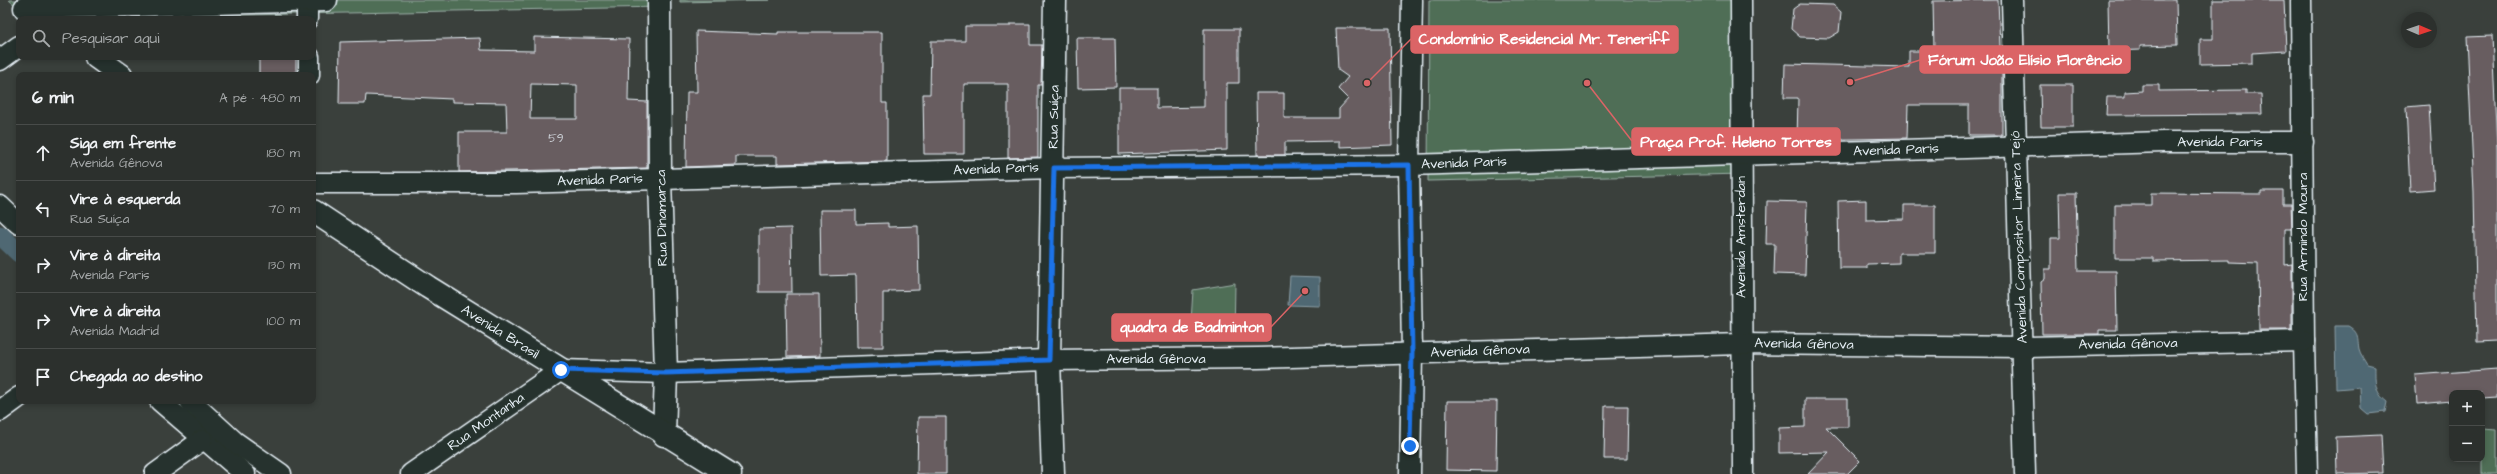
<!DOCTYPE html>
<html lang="pt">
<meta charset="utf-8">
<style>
body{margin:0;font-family:"Architects Daughter",sans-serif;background:#383c39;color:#f1f3f6}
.controls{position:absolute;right:12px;bottom:12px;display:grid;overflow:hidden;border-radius:8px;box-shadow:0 2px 6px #0003}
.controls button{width:36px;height:36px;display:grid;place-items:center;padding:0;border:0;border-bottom:1px solid #484b49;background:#2c302d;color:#f1f3f6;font:20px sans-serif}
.compass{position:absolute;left:2401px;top:12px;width:36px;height:36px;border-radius:50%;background:#2c302d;box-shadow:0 2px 6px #0003;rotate:92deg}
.stop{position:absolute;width:12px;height:12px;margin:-9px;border:3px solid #1a73e8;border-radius:50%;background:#fff}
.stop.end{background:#1a73e8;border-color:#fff;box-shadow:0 1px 4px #0008}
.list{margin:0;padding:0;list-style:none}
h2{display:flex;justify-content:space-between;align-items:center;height:52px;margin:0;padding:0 16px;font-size:17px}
h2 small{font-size:13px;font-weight:400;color:#a6a9aa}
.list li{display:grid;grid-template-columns:26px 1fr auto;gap:12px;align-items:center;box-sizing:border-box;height:56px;padding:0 16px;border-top:1px solid #484b49}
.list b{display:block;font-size:15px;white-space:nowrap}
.list p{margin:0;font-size:13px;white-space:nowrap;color:#a6a9aa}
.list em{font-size:13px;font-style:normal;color:#a6a9aa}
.icon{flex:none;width:22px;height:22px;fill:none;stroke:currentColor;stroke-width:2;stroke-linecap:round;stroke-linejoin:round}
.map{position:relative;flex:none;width:2497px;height:474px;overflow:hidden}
.search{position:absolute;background:#2c302d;box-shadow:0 2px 6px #0003;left:16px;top:16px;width:300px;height:44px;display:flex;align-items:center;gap:10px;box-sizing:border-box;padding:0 14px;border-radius:8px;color:#a6a9aa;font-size:15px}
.panel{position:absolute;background:#2c302d;box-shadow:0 2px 6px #0003;left:16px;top:72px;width:300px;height:332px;border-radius:8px}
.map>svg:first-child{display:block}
</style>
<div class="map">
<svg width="2497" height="474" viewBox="0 0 2497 474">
<rect width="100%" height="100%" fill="#3a403c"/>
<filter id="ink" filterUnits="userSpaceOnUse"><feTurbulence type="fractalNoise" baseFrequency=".025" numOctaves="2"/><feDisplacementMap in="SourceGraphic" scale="8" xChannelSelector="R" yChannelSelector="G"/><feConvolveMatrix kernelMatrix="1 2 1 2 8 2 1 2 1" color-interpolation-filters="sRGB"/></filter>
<g filter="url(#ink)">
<g fill="#4f6e57" stroke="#9cb0a8">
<path d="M9,0H664L663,7L31,19Z"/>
<path d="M680,0H770L680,2Z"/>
<path d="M1429,0H1746L1745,174L1428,181Z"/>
<path d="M1235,283L1234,340L1190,338L1193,290Z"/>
<path d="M2482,429L2497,430V474H2482Z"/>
</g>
<g fill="#4f6873" stroke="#8c9fa8">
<path d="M1290,276L1320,277V306L1288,305Z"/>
<path d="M2335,326H2348C2360,333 2357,338 2359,349C2360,354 2365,360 2367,364L2375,366C2375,381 2374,392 2387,402L2385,412L2368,414L2361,408L2360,387L2336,389Z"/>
</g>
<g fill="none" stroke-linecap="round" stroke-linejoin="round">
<path stroke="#4f6873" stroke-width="19" d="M0,235L19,253"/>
</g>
<g fill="#685d60" stroke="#e8f1f8" fill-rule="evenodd">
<path d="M1998,0L2001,71H2002V135H1969V105H1908L1907,138L1797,140L1798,98H1784L1785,64L1909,67V51H1934L1933,1Z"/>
<path d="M2108,0H2176L2177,45L2140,46V50L2109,51Z"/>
<path d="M2213,0H2284L2286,51L2252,53V63L2200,64V39H2213Z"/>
<path d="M1800,4L1833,5L1841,12L1839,32L1829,38L1800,37L1791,29L1793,9Z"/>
<path d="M1010,24H1030V45H1042L1041,85H1038V157L1008,158V84H964V154H924L923,94H930L931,41H965V26H1010Z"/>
<path d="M1336,28H1390L1392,145L1340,147V141L1285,142V155H1257L1256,93H1284V118H1339V109L1348,99L1338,89L1348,77L1338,70Z"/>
<path d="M1204,29H1239V83H1227V150L1119,154V88H1157V108L1204,107Z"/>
<path d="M696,31L778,34V32H882V103H887V161L777,164V156H736V165L686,167L687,92H697Z"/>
<path d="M2492,36L2497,149V341L2477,342L2474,192L2467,37Z"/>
<path d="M534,37L629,39L628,101L647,102V168L459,172V132H507L506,103L452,102V99L366,95L365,104H339L340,42L480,38L481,50L534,51ZM531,84L577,85V119H530Z"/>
<path d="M1077,38H1115L1116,87L1078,88Z"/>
<rect x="259" y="57" width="37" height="18"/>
<path d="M2040,85H2073V127H2041Z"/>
<path d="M2142,85H2159V91L2246,90V94H2261L2262,114L2106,115L2107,97H2125V92L2142,91Z"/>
<path d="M2429,105L2434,189L2410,191L2406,107Z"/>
<path d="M2261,191H2283V204H2291L2292,229H2285V265L2292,264V330H2259L2258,263L2229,262V260L2153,261V258H2115V205H2151V193L2261,194Z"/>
<path d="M2059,193H2076L2078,271H2116L2117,330H2099V334H2042L2041,282L2045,279V269H2051V238H2060Z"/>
<path d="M1866,200V220L1904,219V205H1935V253H1899V263L1867,264V268H1839L1838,201Z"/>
<path d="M1767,201L1807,202L1805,275L1774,274L1775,244H1766Z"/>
<path d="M820,210H856V224L888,223V227L918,226L919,290L889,291V293H883V347H857L856,275L821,276Z"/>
<path d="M791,228L792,292H759V229Z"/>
<path d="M786,294H819L820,356L787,357Z"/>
<path d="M2497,369V398L2482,399V393H2452V401L2417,404L2415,375Z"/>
<path d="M1805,399H1848V427H1826L1860,461L1847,474H1808L1829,452L1779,453V428L1805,427Z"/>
<path d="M1447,401H1497L1496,471L1446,470Z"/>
<path d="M1605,406H1628L1627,459H1604Z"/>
<path d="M918,417H946V474H917Z"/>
<path d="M2381,435L2383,473L2337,474L2336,437Z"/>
</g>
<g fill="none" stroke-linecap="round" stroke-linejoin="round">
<g stroke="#e8f1f8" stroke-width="23">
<g id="street">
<path d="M307,0V19"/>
<path d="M1741,0L1743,474"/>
<path d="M2012,0L2025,474"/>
<path d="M2301,0L2304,341L2307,474"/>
<path d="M309,57V75"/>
<path d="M0,60L19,46"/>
<path d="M313,183H516L1054,168L1409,165L2163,142H2303"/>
<path d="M0,206L19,224"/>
<path d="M160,401L245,474"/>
<path d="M190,401L235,442L281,474"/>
<path d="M0,411L19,397"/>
<path d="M155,474L202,440"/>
<path d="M411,474L561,370L666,373L1049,360L1258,358L1741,344L2023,347L2304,341"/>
<path d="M1410,474L1412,353L1409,165L1412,0"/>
</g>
</g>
<g stroke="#e8f1f8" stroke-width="25">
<g id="secondary">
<path d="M659,0L660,179L666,373L664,435"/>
<path d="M25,8L326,0"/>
<path d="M96,57L121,75"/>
<path d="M313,211L428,287L730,474"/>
<path d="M1053,474L1049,360L1055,0"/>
</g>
</g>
<use href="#street" stroke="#26332d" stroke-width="20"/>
<use href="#secondary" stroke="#26332d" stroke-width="22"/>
</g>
</g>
<g fill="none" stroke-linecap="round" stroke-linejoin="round" filter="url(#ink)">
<path stroke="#1a73e8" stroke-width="5" d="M561,370L666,373L1049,360L1054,168L1409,165L1412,353L1410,446"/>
</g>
<g text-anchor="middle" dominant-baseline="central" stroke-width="4" stroke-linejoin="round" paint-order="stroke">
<g font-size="12" fill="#c8ccd2">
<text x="556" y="138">59</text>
</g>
<g font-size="14" fill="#e8f1f8" stroke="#26332d">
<text transform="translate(1054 117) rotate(-89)">Rua Suíça</text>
<text x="2220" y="142">Avenida Paris</text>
<text transform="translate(1896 150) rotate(-2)">Avenida Paris</text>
<text transform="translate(1464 163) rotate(-2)">Avenida Paris</text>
<text transform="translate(996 169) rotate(-2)">Avenida Paris</text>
<text transform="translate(600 180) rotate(-2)">Avenida Paris</text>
<text transform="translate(662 218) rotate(-91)">Rua Dinamarca</text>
<text transform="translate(1741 237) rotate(-90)">Avenida Amsterdan</text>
<text transform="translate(2019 237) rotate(-92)">Avenida Compositor Limeira Tejó</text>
<text transform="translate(2303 237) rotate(-90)">Rua Armindo Moura</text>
<text transform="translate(500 332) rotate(32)">Avenida Brasil</text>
<text transform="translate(1804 344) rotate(1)">Avenida Gênova</text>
<text transform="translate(2128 344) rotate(-1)">Avenida Gênova</text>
<text transform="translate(1480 351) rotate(-2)">Avenida Gênova</text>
<text x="1156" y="359">Avenida Gênova</text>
<text transform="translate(486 422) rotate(-35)">Rua Montanha</text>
</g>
</g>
<path fill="none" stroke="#db6466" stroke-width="1.5" d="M1367 83L1411 39M1850 82L1920 60M1587 83L1632 141M1305 291L1271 327"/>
<g fill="#db6466" stroke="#26332d" stroke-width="1.5">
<circle cx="1367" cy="83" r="4"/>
<circle cx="1850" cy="82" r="4"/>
<circle cx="1587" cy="83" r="4"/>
<circle cx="1305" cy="291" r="4"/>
</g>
<g fill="#db6466" stroke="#db6466" stroke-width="1.5">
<rect x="1411" y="26" width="267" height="27" rx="4"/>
<rect x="1920" y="46" width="210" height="27" rx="4"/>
<rect x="1632" y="128" width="208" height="27" rx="4"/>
<rect x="1112" y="314" width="159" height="27" rx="4"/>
</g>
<g font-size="15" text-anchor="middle" font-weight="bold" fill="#fff">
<text x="1544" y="44">Condomínio Residencial Mr. Teneriff</text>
<text x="2025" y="65">Fórum João Elísio Florêncio</text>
<text x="1736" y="147">Praça Prof. Heleno Torres</text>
<text x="1192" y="332">quadra de Badminton</text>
</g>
</svg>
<div class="controls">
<button>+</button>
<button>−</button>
</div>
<svg class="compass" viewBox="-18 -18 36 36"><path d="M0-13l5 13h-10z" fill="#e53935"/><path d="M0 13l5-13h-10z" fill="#a6a9aa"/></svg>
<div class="stop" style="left:561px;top:370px"></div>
<div class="stop end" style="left:1410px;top:446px"></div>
<div class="search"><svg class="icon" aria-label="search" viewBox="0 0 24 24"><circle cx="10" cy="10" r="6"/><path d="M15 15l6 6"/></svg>Pesquisar aqui</div>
<section class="panel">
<h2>6 min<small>A pé · 480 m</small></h2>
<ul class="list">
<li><svg class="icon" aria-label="ahead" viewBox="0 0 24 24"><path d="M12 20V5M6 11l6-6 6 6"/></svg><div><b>Siga em frente</b><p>Avenida Gênova</p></div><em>180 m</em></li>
<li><svg class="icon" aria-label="left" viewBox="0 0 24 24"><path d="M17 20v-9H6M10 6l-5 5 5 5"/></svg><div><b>Vire à esquerda</b><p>Rua Suíça</p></div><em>70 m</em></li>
<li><svg class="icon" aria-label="right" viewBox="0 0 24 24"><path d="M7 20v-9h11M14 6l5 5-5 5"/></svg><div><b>Vire à direita</b><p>Avenida Paris</p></div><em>130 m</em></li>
<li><svg class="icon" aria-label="right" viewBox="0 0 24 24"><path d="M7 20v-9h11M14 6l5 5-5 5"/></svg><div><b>Vire à direita</b><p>Avenida Madrid</p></div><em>100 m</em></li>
<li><svg class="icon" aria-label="arrive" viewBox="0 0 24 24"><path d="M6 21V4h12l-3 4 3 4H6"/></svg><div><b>Chegada ao destino</b></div></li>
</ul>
</section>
</div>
